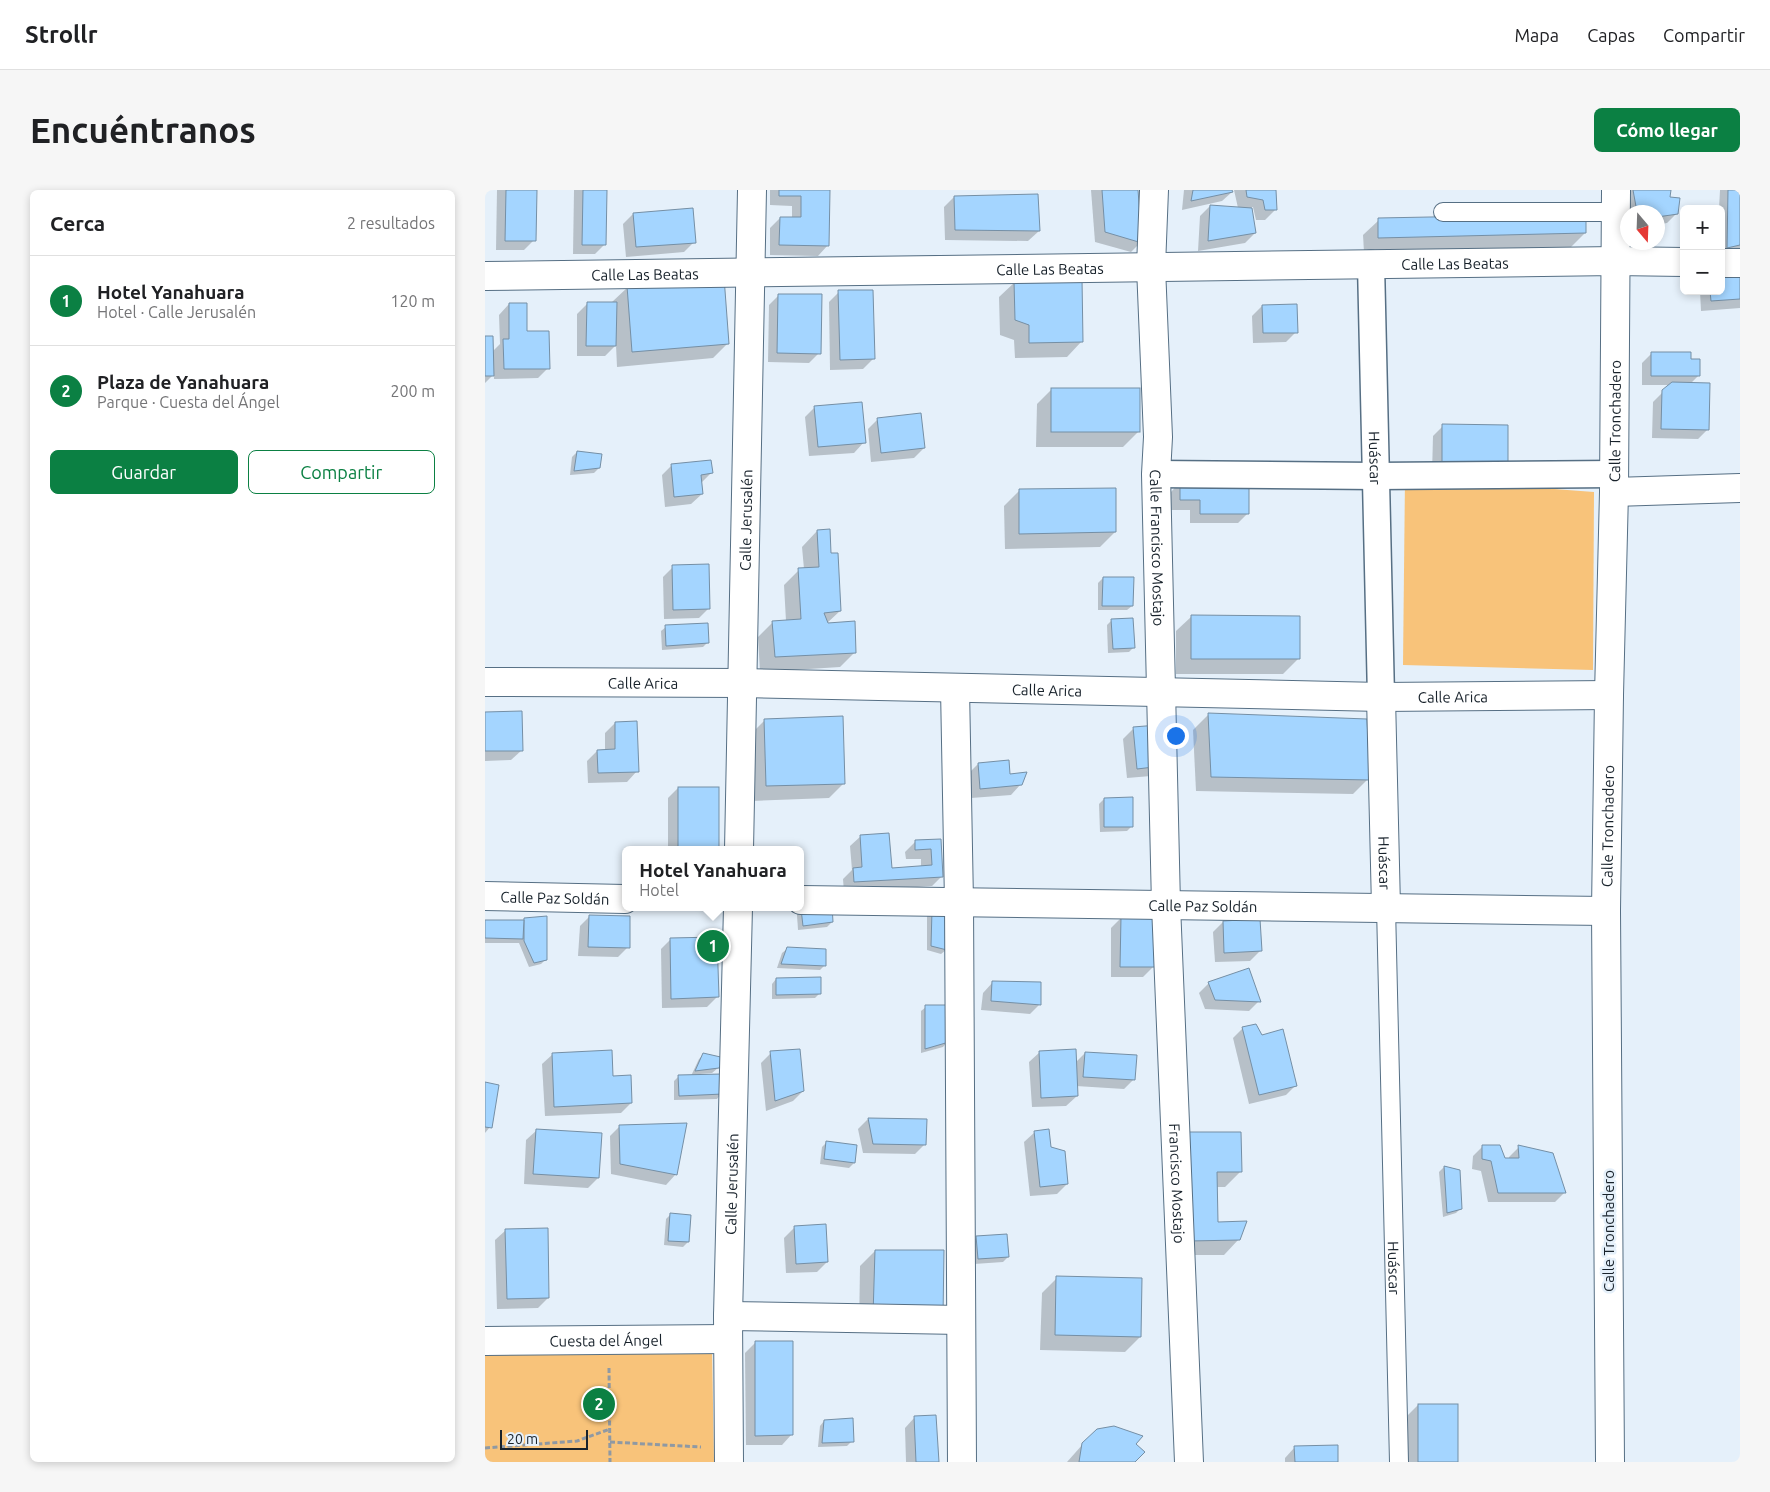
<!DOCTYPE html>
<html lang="es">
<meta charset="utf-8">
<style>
body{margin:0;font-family:Ubuntu,sans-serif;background:#f6f6f6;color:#202124}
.controls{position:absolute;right:15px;top:15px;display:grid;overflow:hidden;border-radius:8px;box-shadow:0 2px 8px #0003}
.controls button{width:45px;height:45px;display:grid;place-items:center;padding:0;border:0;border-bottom:1px solid #e0e0e0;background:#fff;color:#202124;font:25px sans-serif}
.compass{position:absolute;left:1135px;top:15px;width:45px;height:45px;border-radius:50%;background:#fff;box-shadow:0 2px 8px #0003;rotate:161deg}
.scale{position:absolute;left:15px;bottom:12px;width:88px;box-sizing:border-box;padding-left:5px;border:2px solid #18222b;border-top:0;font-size:14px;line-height:18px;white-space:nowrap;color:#18222b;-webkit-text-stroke:4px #e5f0fa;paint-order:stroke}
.you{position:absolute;left:690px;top:545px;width:18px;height:18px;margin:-12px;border:4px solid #fff;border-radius:50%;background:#1a73e8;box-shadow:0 0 0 8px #1a73e833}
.badge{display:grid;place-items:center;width:32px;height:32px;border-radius:50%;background:#0b8043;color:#fff;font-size:16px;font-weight:700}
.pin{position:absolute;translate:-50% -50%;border:2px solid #fff;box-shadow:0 1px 5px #0006}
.popup{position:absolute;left:137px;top:656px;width:182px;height:65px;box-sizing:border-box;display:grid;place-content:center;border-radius:8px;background:#fff;filter:drop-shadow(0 1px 4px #0005);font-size:16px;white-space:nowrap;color:#757577}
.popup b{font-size:19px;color:#202124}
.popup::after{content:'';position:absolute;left:50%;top:100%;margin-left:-10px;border:10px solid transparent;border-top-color:#fff}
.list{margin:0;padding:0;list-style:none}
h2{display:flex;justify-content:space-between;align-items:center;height:65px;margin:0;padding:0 20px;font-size:21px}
h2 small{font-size:16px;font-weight:400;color:#757577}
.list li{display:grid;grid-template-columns:32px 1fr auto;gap:15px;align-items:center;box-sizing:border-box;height:90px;padding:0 20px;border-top:1px solid #e0e0e0}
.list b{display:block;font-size:19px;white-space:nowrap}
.list p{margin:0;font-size:16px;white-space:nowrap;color:#757577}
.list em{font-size:16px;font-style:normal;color:#757577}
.actions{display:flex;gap:10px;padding:15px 20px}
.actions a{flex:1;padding:11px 0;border:1px solid #0b8043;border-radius:8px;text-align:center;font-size:18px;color:#0b8043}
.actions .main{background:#0b8043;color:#fff}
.map{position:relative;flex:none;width:1255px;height:1272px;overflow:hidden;border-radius:8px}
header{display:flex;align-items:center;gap:30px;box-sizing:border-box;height:70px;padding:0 25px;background:#fff;border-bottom:1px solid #e0e0e0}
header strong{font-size:24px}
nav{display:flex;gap:28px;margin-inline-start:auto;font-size:18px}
.intro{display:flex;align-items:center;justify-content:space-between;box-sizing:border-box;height:120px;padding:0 30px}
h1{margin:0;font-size:35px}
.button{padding:12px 22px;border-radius:8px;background:#0b8043;color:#fff;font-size:18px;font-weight:700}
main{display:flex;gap:30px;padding:0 30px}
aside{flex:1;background:#fff;border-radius:8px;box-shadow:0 2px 8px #0003}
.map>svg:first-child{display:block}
</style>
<header>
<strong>Strollr</strong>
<nav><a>Mapa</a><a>Capas</a><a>Compartir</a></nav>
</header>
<div class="intro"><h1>Encuéntranos</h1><a class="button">Cómo llegar</a></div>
<main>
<aside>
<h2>Cerca<small>2 resultados</small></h2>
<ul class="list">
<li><span class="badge">1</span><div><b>Hotel Yanahuara</b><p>Hotel · Calle Jerusalén</p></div><em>120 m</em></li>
<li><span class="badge">2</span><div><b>Plaza de Yanahuara</b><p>Parque · Cuesta del Ángel</p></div><em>200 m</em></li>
</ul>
<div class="actions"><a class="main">Guardar</a><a>Compartir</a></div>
</aside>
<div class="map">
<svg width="1255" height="1272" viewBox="0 0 1255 1272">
<rect width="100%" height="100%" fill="#e5f0fa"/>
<g fill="#f8c37a">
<path d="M920,288L1109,302L1108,480L918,475Z"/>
<path d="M0,1150L227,1157L229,1272H0Z"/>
</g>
<g fill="#0003">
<path d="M12,0H50L49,50L39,60H11Z"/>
<path d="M89,0H120V54L110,64H88Z"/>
<path d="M285,0H344L343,55L333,66L285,65V38L295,28H307V16L285,15Z"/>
<path d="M606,0H652L656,52L646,62L610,52Z"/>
<path d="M699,0H746L747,2L737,11L697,20Z"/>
<path d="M749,0H789L790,20L780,30H771L768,17L766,18L770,43L760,53L713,61L715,26L725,16L753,18Z"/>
<path d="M1145,0H1185L1184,8L1192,23L1182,33L1172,35V22H1142L1138,7Z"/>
<path d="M1235,0H1255V60L1236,66V19H1234Z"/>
<path d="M469,7L554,41L543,51L460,50L459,17Z"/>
<path d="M148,24L209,52L199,62L141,67L138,34Z"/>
<path d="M894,30L1100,43L1085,58L879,62L878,45Z"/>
<path d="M1255,83V118L1216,121L1215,101H1236Z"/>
<path d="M530,92L597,151L582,167L530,168L529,150L515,145L514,107Z"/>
<path d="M143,97L243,153L228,168L132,177L131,155L120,166H92V124L102,114H128L127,112Z"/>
<path d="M354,102L388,169L378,179L345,180L344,112Z"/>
<path d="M294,105L334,163L324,173L283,172L284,115Z"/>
<path d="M24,114L63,178L53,188L9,189V184L0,193V147L7,162L15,154L14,125Z"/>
<path d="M777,116L811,142L801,152L768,153L767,126Z"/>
<path d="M1167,163L1214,185L1205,194L1223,239L1213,249L1167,248L1168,212L1185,195H1157V173Z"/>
<path d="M567,199L653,242L638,257H551L552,214Z"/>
<path d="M330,217L379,252L369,263L324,266L320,227Z"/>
<path d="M393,229L439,258L429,268L386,272L383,239Z"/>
<path d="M958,236L1012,284H947L948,246Z"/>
<path d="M92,262L114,278L109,283L85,285L87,267Z"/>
<path d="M187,275L226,283L216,293L217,304L206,314L180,317L177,285Z"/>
<path d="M696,291L763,323L753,333H705V320H686V302Z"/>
<path d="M534,301L630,342L615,357L520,359L519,316Z"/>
<path d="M332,341L345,365L355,421L341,434L370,462L355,477L275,482L273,447L288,432L301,431L299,395L314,380L319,379L317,357Z"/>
<path d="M188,377L224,418L214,428L179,429L178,387Z"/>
<path d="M618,388L647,416L642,420H613V393Z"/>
<path d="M707,426L813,469L798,484H691V441Z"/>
<path d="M627,430L649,457L644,462L623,463L622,435Z"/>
<path d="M181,437L223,452L218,457L177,460L176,441Z"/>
<path d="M0,523L37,560L26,570L0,571Z"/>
<path d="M723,525L883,589L868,604L711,601L708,540Z"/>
<path d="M280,530L359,593L344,608L267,611L265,545Z"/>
<path d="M130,533L152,581L142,592L103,593L102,571L112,561H120V543Z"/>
<path d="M648,539L676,576L666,586L642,588L638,549Z"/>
<path d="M493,574L524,585L536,594L526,605L486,608L483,584Z"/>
<path d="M193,598L232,660H183V608Z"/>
<path d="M619,609L647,636L642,641L615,642L614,614Z"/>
<path d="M376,646L405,679L436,677V669H421L420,662L430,652L455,650L457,686L447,696L359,702L358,689L367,680L365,656Z"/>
<path d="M316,720L347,732L342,737L313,740L312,725Z"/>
<path d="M447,721L461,760L456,764L442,760V726Z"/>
<path d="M105,726L143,757L133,767L93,766L95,736Z"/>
<path d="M636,728L668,777L658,787H626V738Z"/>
<path d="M40,729L61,769L56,774L44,777L34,753H0V731L37,732Z"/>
<path d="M738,732L775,761L765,771L730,772L728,742Z"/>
<path d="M186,749L232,807L222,817L177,818L176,759Z"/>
<path d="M302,759L340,775L335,780L292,778L297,763Z"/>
<path d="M291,789L335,803L330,808L287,809V794Z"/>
<path d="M508,792L555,814L545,824L496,820L498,803Z"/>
<path d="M724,793L774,811L764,821L720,819L714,803Z"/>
<path d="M441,817L462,852L458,857L436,863V821Z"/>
<path d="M758,838L811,895L801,905L764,914L748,848Z"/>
<path d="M555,862L590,873L600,863L649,889L639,899L591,896L592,906L581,916L547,917L544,872Z"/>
<path d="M286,863L318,901L308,911L281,921L276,873Z"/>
<path d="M68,864L127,887L146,913L136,923L60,926L57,874Z"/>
<path d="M218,865L233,878L227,883L215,884V886L236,904L232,909L189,910V891L194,886H206L214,869Z"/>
<path d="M0,894L5,937L0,943Z"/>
<path d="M383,929L440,930V954L430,964L378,963L373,939Z"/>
<path d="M135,936L191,984L181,995L126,984L125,946Z"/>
<path d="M52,940L113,988L103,998L39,994L41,950Z"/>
<path d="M550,942L565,958L582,994L572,1004L545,1006L539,952Z"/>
<path d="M342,952L369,973L364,978L335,974L337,957Z"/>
<path d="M998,956L1019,969H1024V967L1034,957L1080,1002L1070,1012H1003L996,981L987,979L988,966Z"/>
<path d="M688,959L755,982L740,997H731V1033L754,1049L739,1065H689Z"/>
<path d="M959,977L973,981L976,1018L971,1023L958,1027L954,982Z"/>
<path d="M185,1025L203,1052L198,1057L179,1055L181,1029Z"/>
<path d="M309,1038L342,1072L332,1082L301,1083L299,1048Z"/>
<path d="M21,1040L63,1108L53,1118L12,1119L10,1050Z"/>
<path d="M492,1047L523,1067L518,1072L489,1074L487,1052Z"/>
<path d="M390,1061H458L374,1141L375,1076Z"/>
<path d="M572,1088L655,1147L640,1162L555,1160L557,1103Z"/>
<path d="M270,1153L307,1244L297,1255H261L260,1163Z"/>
<path d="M933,1215L972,1272H923V1225Z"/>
<path d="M430,1227L452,1272H421L420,1238Z"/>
<path d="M339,1231L367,1251L362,1256L333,1257L335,1236Z"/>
<path d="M598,1254H649L648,1272H582Z"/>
<path d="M810,1257L852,1272H800V1268Z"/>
</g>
<g fill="#a4d5ff" stroke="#758fa5">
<path d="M21,0H52L51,51H20Z"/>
<path d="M98,0H122L121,55H97Z"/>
<path d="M294,0H345L344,56L294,55L295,27H316V6H294Z"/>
<path d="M617,0H653L657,53L620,42Z"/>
<path d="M708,0H747L748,2L706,11Z"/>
<path d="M761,0H791L792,20H780L778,10L762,7Z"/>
<path d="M1148,0H1186L1185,7L1195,8L1193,24L1172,27V22H1152Z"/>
<path d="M1243,0H1255V55L1242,58Z"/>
<path d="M553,4L555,41L470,40L469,6Z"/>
<path d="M725,15L767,18L771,43L723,51Z"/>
<path d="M208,18L211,53L151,57L148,23Z"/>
<path d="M1101,24V43L893,48V28Z"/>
<path d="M1255,82V109L1226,111L1225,101H1236V83Z"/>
<path d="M239,87L244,154L147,162L142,96Z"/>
<path d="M597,89L598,152L544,153V135L530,130L529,91Z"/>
<path d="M353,100H388L390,169L355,170Z"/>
<path d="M293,104H337L336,164L292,163Z"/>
<path d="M102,112H132L131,156H101Z"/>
<path d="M24,113H42V141H64L65,179H19L18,149H24Z"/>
<path d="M812,114L813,143H778L777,115Z"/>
<path d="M0,146H8L9,186H0Z"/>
<path d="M1166,162H1206V169H1215V186H1166Z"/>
<path d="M1187,192L1225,193L1224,240L1176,239L1177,200Z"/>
<rect x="566" y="198" width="89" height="44"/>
<path d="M377,212L381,253L333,257L329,216Z"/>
<path d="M436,223L440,258L396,263L392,228Z"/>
<path d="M957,234L1023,235V274H957Z"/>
<path d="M92,261L117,264L115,278L89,281Z"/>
<path d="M226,270L228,283L216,285L218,304L189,307L186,274Z"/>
<path d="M695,290L764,297V324H715V310H695Z"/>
<path d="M631,298V342L534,344V299Z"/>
<path d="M345,339L346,363H353L356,421L339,423L343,433L370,431L371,463L290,467L287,431L316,429L313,378L334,377L332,340Z"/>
<path d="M224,374L225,419L188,420L187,375Z"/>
<path d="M618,387H649L648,416H617Z"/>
<path d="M706,425L815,426V469H706Z"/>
<path d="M648,428L650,458L628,459L626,429Z"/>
<path d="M223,433L224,453L181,456L180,435Z"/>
<path d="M37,521L38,561H0V522Z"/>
<path d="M723,523L882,529L885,590L726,587Z"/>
<path d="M358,526L360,594L281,596L279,529Z"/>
<path d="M152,531L154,582L113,583L112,560L130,559V532Z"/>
<path d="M673,535L677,576L652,579L648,537Z"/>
<path d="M524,570L525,584L542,582L537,595L495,599L493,573Z"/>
<rect x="193" y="597" width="41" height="63"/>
<path d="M648,607V637H619V608Z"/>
<path d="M404,643L407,678L447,675L446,659L430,660V650L456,649L458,687L369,692L368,678L377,677L375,645Z"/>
<path d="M347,716L348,732L318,736L316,719Z"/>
<path d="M447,720H462V760L446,756Z"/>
<path d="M104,725L145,726V758L103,757Z"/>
<path d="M62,726V770L49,773L39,751V728Z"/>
<path d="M636,727H670V777H635Z"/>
<path d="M775,729L777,761L739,763L738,731Z"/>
<path d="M0,730H39L38,749L0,748Z"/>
<path d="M232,747L234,807L186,809L185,748Z"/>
<path d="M302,757L341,759V776L296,774Z"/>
<path d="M764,778L776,812L730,810L723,792Z"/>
<path d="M336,787V804L291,805V788Z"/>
<path d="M507,791L556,792V815L506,811Z"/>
<path d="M440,815H463L464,852L440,859Z"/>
<path d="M771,834L777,845L798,839L812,896L774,905L757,837Z"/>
<path d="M315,859L319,901L290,911L285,861Z"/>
<path d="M591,859L593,906L556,908L554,861Z"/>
<path d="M127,860L128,886L146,885L147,913L69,917L67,863Z"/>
<path d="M600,862L652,865L650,890L598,887Z"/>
<path d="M218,863L240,868L234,878L210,881Z"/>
<path d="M237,884L238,904L194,906L193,885Z"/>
<path d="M0,892L14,895L7,938L0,937Z"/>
<path d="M383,928L442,929L441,955L388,954Z"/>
<path d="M202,933L192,985L135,974L134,935Z"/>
<path d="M51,939L117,943L114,988L48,984Z"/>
<path d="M564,939L566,957L580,961L583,994L555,997L549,941Z"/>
<path d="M702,942H756L757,982H732L733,1032L762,1031L755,1050L704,1051Z"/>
<path d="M341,951L372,955L370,973L339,969Z"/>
<path d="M997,955H1015L1020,968H1034L1033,955L1068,963L1081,1003H1013L1006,971L997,969Z"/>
<path d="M959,976L975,980L977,1019L962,1023Z"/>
<path d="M185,1023L206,1025L204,1052L183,1051Z"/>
<path d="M341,1034L343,1072L311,1074L309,1036Z"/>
<path d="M63,1038L64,1108L22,1109L20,1039Z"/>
<path d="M522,1044L524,1067L493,1069L491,1046Z"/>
<path d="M390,1060H459L458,1127L388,1126Z"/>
<path d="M571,1086L657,1088L656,1147L570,1145Z"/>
<path d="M270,1151H308V1245L270,1246Z"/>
<rect x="933" y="1214" width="40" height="58"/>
<path d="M451,1225L454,1272H431L429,1226Z"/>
<path d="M368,1228L369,1252L337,1253L339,1230Z"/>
<path d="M629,1236L658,1246L651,1254L660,1262L650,1272H594L597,1253L612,1239Z"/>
<path d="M853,1255V1272H810L809,1256Z"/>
</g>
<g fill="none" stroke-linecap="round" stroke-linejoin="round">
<g stroke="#566f84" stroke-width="20">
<g id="service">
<path d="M958,22H1130"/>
<path id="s1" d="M901,717L914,1272"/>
</g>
</g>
<g stroke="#566f84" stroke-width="29">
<g id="pedestrian">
<path id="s2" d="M886,74L896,507"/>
<path d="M671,284L891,286L1129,284"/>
</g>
</g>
<g stroke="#566f84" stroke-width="30">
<g id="minor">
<path id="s3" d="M669,0L666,77L673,247L671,284L681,715L704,1272"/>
<path d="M1236,73H1255"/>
<path id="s4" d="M0,86L1130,71L1199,72"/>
<path d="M1129,302L1255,298"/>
<path id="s5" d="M0,492L257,493L896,507L1124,505"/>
<path d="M470,498L474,712L477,1272"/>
<path id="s6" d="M896,507L901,717"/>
<path id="s7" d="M0,706L140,709"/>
<path id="s8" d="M316,710L1121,721"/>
<path d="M243,1126L476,1130"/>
<path id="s9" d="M1125,1272L1121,721L1124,505L1129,302L1131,0"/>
</g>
</g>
<g stroke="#566f84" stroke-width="30">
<g id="tertiary">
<path id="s10" d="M254,660L267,0"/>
<path id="s11" d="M0,1151L243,1149"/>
<path id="s12" d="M244,1272L243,1126L253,717"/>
</g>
</g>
<g stroke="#8f99a3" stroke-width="3" stroke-dasharray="5 2.5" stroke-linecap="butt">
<path d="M124,1178L125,1272"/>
<path d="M125,1252L216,1257"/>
<path d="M0,1258L92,1251L125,1239"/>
</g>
<use href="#service" stroke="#fff" stroke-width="18"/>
<use href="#pedestrian" stroke="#fff" stroke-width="26"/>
<use href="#minor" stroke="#fff" stroke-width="28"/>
<use href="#tertiary" stroke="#fff" stroke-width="28"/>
</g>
<g text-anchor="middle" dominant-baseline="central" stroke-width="5" stroke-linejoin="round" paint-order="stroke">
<g font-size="15" fill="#18222b" stroke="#e5f0fa">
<text stroke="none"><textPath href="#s4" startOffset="970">Calle Las Beatas</textPath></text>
<text stroke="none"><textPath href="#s4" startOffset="565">Calle Las Beatas</textPath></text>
<text stroke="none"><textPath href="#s4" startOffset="160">Calle Las Beatas</textPath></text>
<text stroke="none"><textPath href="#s9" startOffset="1041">Calle Tronchadero</textPath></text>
<text stroke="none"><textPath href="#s2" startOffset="194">Huáscar</textPath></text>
<text stroke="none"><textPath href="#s10" startOffset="330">Calle Jerusalén</textPath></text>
<text stroke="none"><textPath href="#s3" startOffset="358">Calle Francisco Mostajo</textPath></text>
<text stroke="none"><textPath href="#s5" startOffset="158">Calle Arica</textPath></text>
<text stroke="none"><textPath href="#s5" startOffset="562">Calle Arica</textPath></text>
<text stroke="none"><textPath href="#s5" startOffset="968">Calle Arica</textPath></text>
<text stroke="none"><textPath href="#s9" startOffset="636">Calle Tronchadero</textPath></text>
<text stroke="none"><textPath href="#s6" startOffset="166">Huáscar</textPath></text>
<text stroke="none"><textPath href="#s7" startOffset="70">Calle Paz Soldán</textPath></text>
<text stroke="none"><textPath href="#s8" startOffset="402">Calle Paz Soldán</textPath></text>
<text stroke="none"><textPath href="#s3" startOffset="994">Francisco Mostajo</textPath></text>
<text stroke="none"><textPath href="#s12" startOffset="278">Calle Jerusalén</textPath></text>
<text transform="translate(1123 1041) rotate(-90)">Calle Tronchadero</text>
<text stroke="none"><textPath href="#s1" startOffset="361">Huáscar</textPath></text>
<text stroke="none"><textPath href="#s11" startOffset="121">Cuesta del Ángel</textPath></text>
</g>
</g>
</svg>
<div class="controls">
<button>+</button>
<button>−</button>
</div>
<svg class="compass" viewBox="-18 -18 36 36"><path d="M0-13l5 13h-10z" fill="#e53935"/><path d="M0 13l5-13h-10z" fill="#757577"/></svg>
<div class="scale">20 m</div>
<div class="you"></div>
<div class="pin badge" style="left:228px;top:756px">1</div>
<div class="popup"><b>Hotel Yanahuara</b>Hotel</div>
<div class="pin badge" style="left:114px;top:1214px">2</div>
</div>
</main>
